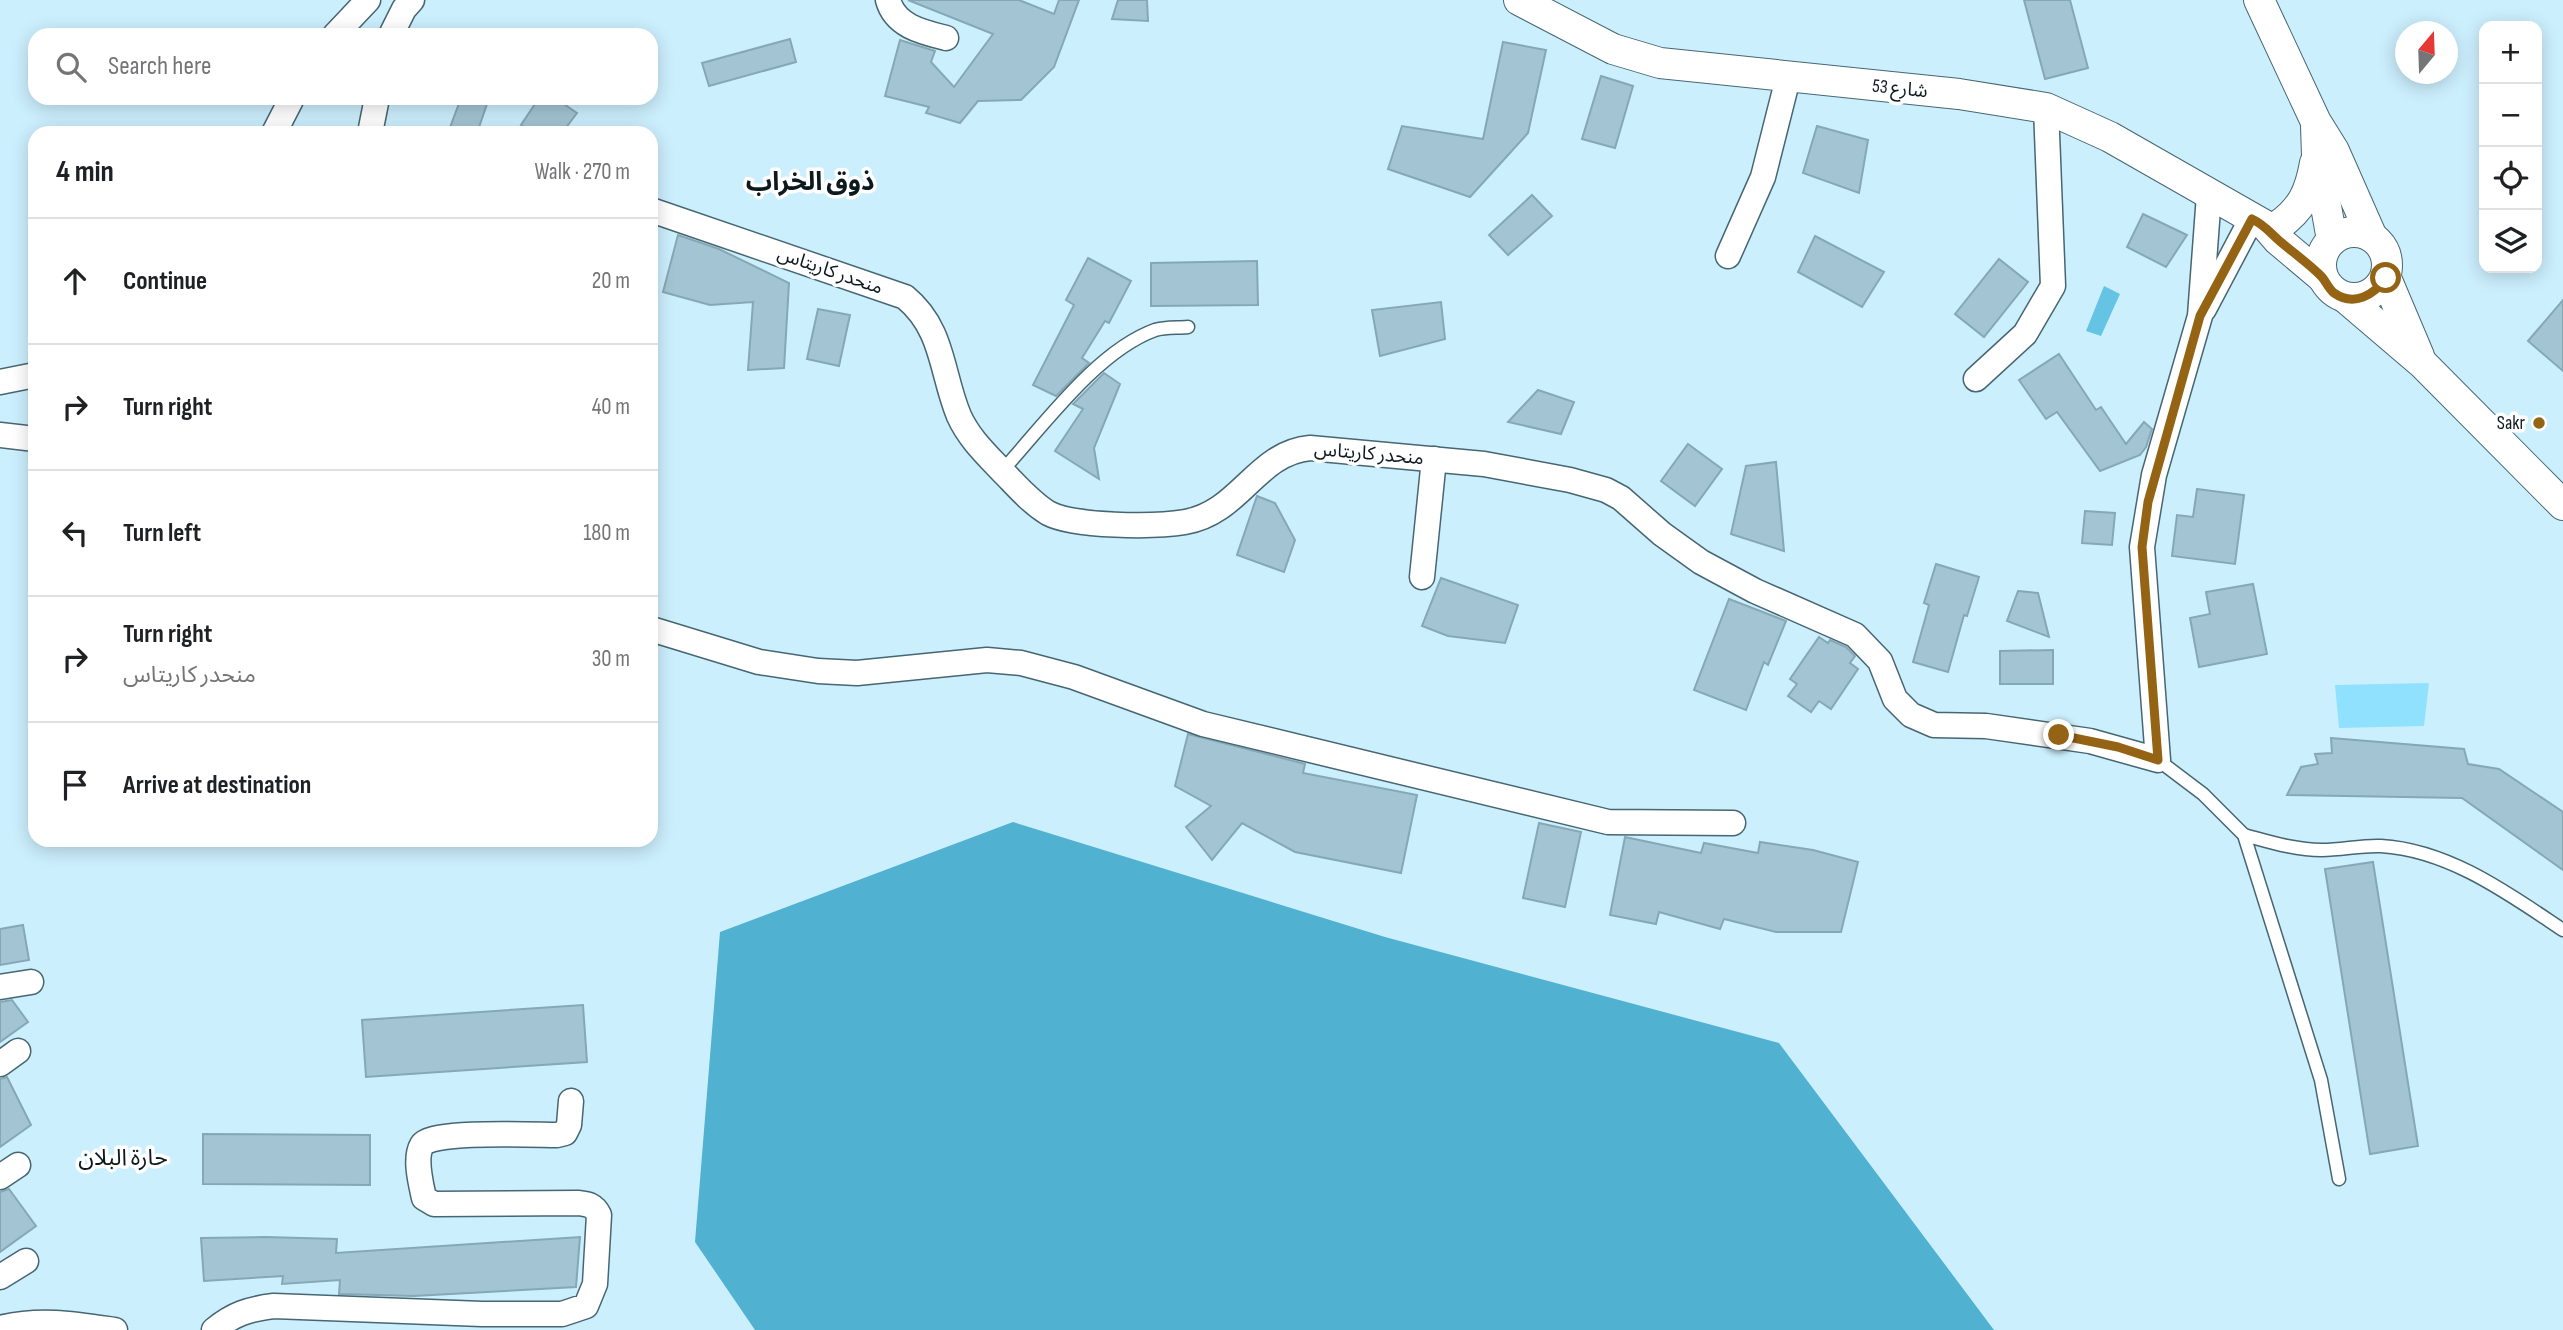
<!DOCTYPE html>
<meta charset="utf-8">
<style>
body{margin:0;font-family:"Sofia Sans Condensed","Noto Sans Arabic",sans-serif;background:#f6f6f6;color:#202124}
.controls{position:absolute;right:21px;top:21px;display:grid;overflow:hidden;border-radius:14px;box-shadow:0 4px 18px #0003}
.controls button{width:63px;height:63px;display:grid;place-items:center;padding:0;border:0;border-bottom:2px solid #e0e0e0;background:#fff;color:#202124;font:35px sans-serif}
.compass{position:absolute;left:2395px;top:21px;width:63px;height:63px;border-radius:50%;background:#fff;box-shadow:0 4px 18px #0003;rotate:19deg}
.stop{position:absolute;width:21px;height:21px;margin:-16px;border:5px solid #946313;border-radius:50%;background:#fff}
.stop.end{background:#946313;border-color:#fff;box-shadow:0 2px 7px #0008}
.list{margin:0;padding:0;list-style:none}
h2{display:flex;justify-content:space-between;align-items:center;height:91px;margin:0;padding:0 28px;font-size:30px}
h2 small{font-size:23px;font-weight:400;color:#757577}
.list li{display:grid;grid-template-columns:46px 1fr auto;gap:21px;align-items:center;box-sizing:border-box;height:126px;padding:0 28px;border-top:2px solid #e0e0e0}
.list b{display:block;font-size:26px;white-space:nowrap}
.list p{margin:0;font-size:23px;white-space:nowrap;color:#757577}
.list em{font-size:23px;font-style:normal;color:#757577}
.icon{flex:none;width:38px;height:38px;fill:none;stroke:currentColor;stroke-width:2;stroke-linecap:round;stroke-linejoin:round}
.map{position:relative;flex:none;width:2563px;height:1330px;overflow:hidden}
.search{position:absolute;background:#fff;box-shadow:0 4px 18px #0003;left:28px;top:28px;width:630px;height:77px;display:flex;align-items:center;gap:18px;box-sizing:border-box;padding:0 24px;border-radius:21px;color:#757577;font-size:26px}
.panel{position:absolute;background:#fff;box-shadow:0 4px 18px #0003;left:28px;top:126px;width:630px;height:721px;border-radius:21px}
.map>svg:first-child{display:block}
</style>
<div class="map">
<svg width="2563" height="1330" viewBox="0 0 2563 1330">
<rect width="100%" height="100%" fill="#cceffd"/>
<path fill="#90e1fe" d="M2429,683L2424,726L2339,728L2335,685Z"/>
<path fill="#51b1d1" d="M1013,822L1385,937L1779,1043L1994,1330H755L695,1242L720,932Z"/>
<path fill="#65c4e4" d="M2104,286L2120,294L2101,336L2086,331Z"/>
<g fill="#a3c5d3" stroke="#86a8b4" stroke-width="2">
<path d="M908,0H1019L1054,14L1059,0H1079L1054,67L1021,100L978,101L960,123L926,113L929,107L885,96L900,40L935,51L931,62L954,87L993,34Z"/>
<path d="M1118,0H1147L1148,21L1112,19Z"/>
<path d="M2024,0H2070L2088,68L2045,79Z"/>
<path d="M790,39L796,62L709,86L702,63Z"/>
<path d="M1503,42L1546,50L1528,133L1470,197L1388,169L1402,126L1483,139Z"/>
<path d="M1601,76L1633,86L1615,148L1582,139Z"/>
<path d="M461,98H471L487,104L477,133H448Z"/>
<path d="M539,98H555L577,113L562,133H535L521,125Z"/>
<path d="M1817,126L1868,140L1859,193L1803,173Z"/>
<path d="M1532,195L1552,216L1508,255L1489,235Z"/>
<path d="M2143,214L2187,235L2166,267L2127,247Z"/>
<path d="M678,235L719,249L789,283L784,368L748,370L753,302L710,305L663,292Z"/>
<path d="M1815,236L1884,272L1862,307L1798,272Z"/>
<path d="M1088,258L1131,281L1109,323L1105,321L1082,358L1089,363L1056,396L1033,385L1074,305L1066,300Z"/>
<path d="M1999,259L2028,282L1984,337L1955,314Z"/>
<path d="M1257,261L1258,305L1151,306V263Z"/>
<path d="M2563,300V371L2528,341Z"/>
<path d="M1441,302L1445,339L1380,356L1372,310Z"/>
<path d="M818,309L850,315L839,366L807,359Z"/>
<path d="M2059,354L2096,410L2101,407L2126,444L2144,422L2152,429L2146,447L2140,455L2100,471L2057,412L2046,419L2019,380Z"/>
<path d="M1104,373L1120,384L1094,448L1099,479L1055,451L1083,409L1073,404Z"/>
<path d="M1538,390L1574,402L1561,434L1508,422Z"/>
<path d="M1688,444L1722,469L1695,506L1661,481Z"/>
<path d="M1776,462L1784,551L1731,534L1746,466Z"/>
<path d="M2197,489L2244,495L2235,564L2172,556L2177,515L2193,517Z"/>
<path d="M1257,496L1275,503L1295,540L1284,572L1237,555Z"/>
<path d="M2085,511L2115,513L2112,545L2082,543Z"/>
<path d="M1936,564L1979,577L1967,616L1964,615L1948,672L1913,662L1929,605L1924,603Z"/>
<path d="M1441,578L1518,605L1505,643L1448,636L1422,626Z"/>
<path d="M2253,584L2267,654L2199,667L2190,618L2210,614L2206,592Z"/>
<path d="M2018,591L2038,593L2049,637L2007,621Z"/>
<path d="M1729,599L1786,621L1768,665L1764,662L1746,710L1694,690Z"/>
<path d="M1819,637L1828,643L1830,640L1846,647L1855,656L1850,663L1858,669L1831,709L1819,701L1811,712L1788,696L1797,684L1790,679Z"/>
<path d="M2053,650V684H2000V651Z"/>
<path d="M1188,734L1305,764L1303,773L1417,795L1401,873L1295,852L1242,823L1212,860L1186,827L1211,806L1175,786Z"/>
<path d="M2331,738L2464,749L2468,764L2499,769L2563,812V870L2462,798L2287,795L2301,767L2318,764L2315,754L2332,753Z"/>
<path d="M1539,823L1581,832L1565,907L1523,898Z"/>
<path d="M1625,837L1701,853L1704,843L1758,853L1760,842L1813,850L1858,862L1841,932H1776L1724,919L1720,929L1659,912L1656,924L1610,915Z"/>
<path d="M2373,862L2418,1146L2370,1154L2325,869Z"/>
<path d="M23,925L29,960L0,965V929Z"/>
<path d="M12,1000L28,1022L0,1042V1002Z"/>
<path d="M583,1005L587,1062L366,1077L362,1020Z"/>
<path d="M7,1077L31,1125L0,1147V1079Z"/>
<path d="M203,1134L370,1135V1185L203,1184Z"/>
<path d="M9,1189L36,1226L0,1252V1192Z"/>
<path d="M265,1237L337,1239L336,1253L580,1237L576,1287L414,1296L339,1294L340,1280L282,1284L283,1276L204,1281L201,1238Z"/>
</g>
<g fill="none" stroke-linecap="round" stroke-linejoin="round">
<g stroke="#466672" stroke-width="15">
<g id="service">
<path d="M1002,471C1044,425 1097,351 1155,330C1165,327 1177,328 1188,327"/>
<path d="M2158,760L2203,794L2244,835L2321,1080L2339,1179"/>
<path d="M2244,835C2270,842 2295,850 2322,850C2342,850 2362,845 2381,846C2449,850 2509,894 2563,930"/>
</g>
</g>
<g stroke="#466672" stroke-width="27">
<g id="minor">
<path d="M888,0C895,26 922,32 946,38"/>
<path d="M335,35L368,0"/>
<path d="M391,35L404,9L412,0"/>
<path d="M274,133L292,98"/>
<path d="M370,133L377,98"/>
<path d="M651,210L905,297C944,329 941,373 959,416C969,438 985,453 1001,470C1016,485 1030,502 1048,513C1074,527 1155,527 1185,522C1240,513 1256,453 1310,448L1484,464L1570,480L1606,490L1621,498L1662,534L1701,562L1755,591L1855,635L1880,661L1895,699L1911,715L1934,725L1986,726L2090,741L2158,760L2142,547L2154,475L2200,316L2209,195"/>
<path d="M1728,256L1763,177L1788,78"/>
<path d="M2204,309L2252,218"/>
<path d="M1976,379L2025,334L2053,286L2046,108"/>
<path d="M0,382L35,375"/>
<path d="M0,435L35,439"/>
<path d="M1422,577L1434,459"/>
<path d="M651,629L759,662L818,671L857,673L987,660L1021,663L1074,677L1203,724L1608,822L1733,823"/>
<path d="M0,987L31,982"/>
<path d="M0,1064L18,1051"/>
<path d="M0,1177L18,1165"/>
<path d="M0,1277L26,1261"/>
<path d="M0,1328C40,1318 75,1324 115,1330"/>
<path d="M214,1330C233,1314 249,1309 274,1306L482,1314H562L586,1306L595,1284L599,1215C594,1205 588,1204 578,1203L434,1204L424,1198C421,1184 414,1158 422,1145C431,1130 536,1135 557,1135L565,1133L569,1125L571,1101"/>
</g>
</g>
<g stroke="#466672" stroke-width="32">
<g id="tertiary">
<path d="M1519,0L1613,49L1660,63L1959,94L2046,108L2110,137L2266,226L2278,240L2322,277"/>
<path d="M2259,0L2316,122L2334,151L2372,237"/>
<path d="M2316,126L2317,156L2332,240"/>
<path d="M2278,226C2302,209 2310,192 2315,163"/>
<circle cx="2354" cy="265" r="33"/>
<path d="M2386,278L2419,356"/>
<path d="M2347,299L2422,363L2563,505"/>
</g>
</g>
<use href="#service" stroke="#fff" stroke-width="12"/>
<use href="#minor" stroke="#fff" stroke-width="24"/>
<use href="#tertiary" stroke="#fff" stroke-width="30"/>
</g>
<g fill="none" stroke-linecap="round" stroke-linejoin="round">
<path stroke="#946313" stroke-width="9" d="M2059,735L2118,747L2158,760L2142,547L2148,502L2200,316L2252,219C2265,225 2271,234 2282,243C2295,254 2309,264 2321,276C2326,281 2328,288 2334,293C2354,307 2374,295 2386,278"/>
</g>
<circle fill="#946313" stroke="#fff" stroke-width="2.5" cx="2539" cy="423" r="7"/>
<g text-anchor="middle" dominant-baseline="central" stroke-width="7" stroke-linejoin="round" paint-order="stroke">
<g font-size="19" fill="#0c1a1e" stroke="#fff">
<text transform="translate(1900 89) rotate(6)">شارع 53</text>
<text transform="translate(830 271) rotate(19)">منحدر كاريتاس</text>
<text transform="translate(1369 454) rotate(5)">منحدر كاريتاس</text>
</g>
<g font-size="19" fill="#0c1a1e" stroke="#fff" text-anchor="end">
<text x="2525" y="423">Sakr</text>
</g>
<g font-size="23" fill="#0c1a1e" stroke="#fff">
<text x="123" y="1158">حارة البلان</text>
</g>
<g font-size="26" font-weight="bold" fill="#0c1a1e" stroke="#fff">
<text x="810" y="182">ذوق الخراب</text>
</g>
</g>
</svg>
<div class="controls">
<button>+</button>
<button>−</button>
<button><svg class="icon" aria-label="locate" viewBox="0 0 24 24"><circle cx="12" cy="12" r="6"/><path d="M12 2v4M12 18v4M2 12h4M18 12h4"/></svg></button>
<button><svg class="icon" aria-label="layers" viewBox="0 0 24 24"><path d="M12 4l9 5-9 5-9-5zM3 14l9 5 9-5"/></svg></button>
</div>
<svg class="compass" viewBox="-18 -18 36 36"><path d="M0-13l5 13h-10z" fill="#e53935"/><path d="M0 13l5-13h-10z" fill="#757577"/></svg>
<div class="stop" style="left:2386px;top:278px"></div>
<div class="stop end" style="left:2059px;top:735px"></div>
<div class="search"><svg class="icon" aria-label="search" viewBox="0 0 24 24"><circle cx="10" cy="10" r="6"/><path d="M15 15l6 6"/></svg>Search here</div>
<section class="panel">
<h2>4 min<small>Walk · 270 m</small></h2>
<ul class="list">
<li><svg class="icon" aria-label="ahead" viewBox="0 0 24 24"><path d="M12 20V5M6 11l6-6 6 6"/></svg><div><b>Continue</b></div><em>20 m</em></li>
<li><svg class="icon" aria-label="right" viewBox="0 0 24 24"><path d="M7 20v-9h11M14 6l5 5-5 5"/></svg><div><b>Turn right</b></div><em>40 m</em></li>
<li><svg class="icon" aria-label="left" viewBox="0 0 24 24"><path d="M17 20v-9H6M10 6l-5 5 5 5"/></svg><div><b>Turn left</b></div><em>180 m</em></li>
<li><svg class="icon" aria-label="right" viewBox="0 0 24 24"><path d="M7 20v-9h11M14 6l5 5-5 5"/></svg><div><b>Turn right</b><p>منحدر كاريتاس</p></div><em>30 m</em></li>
<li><svg class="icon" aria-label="arrive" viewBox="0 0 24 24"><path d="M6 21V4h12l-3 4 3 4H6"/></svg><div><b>Arrive at destination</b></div></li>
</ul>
</section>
</div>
